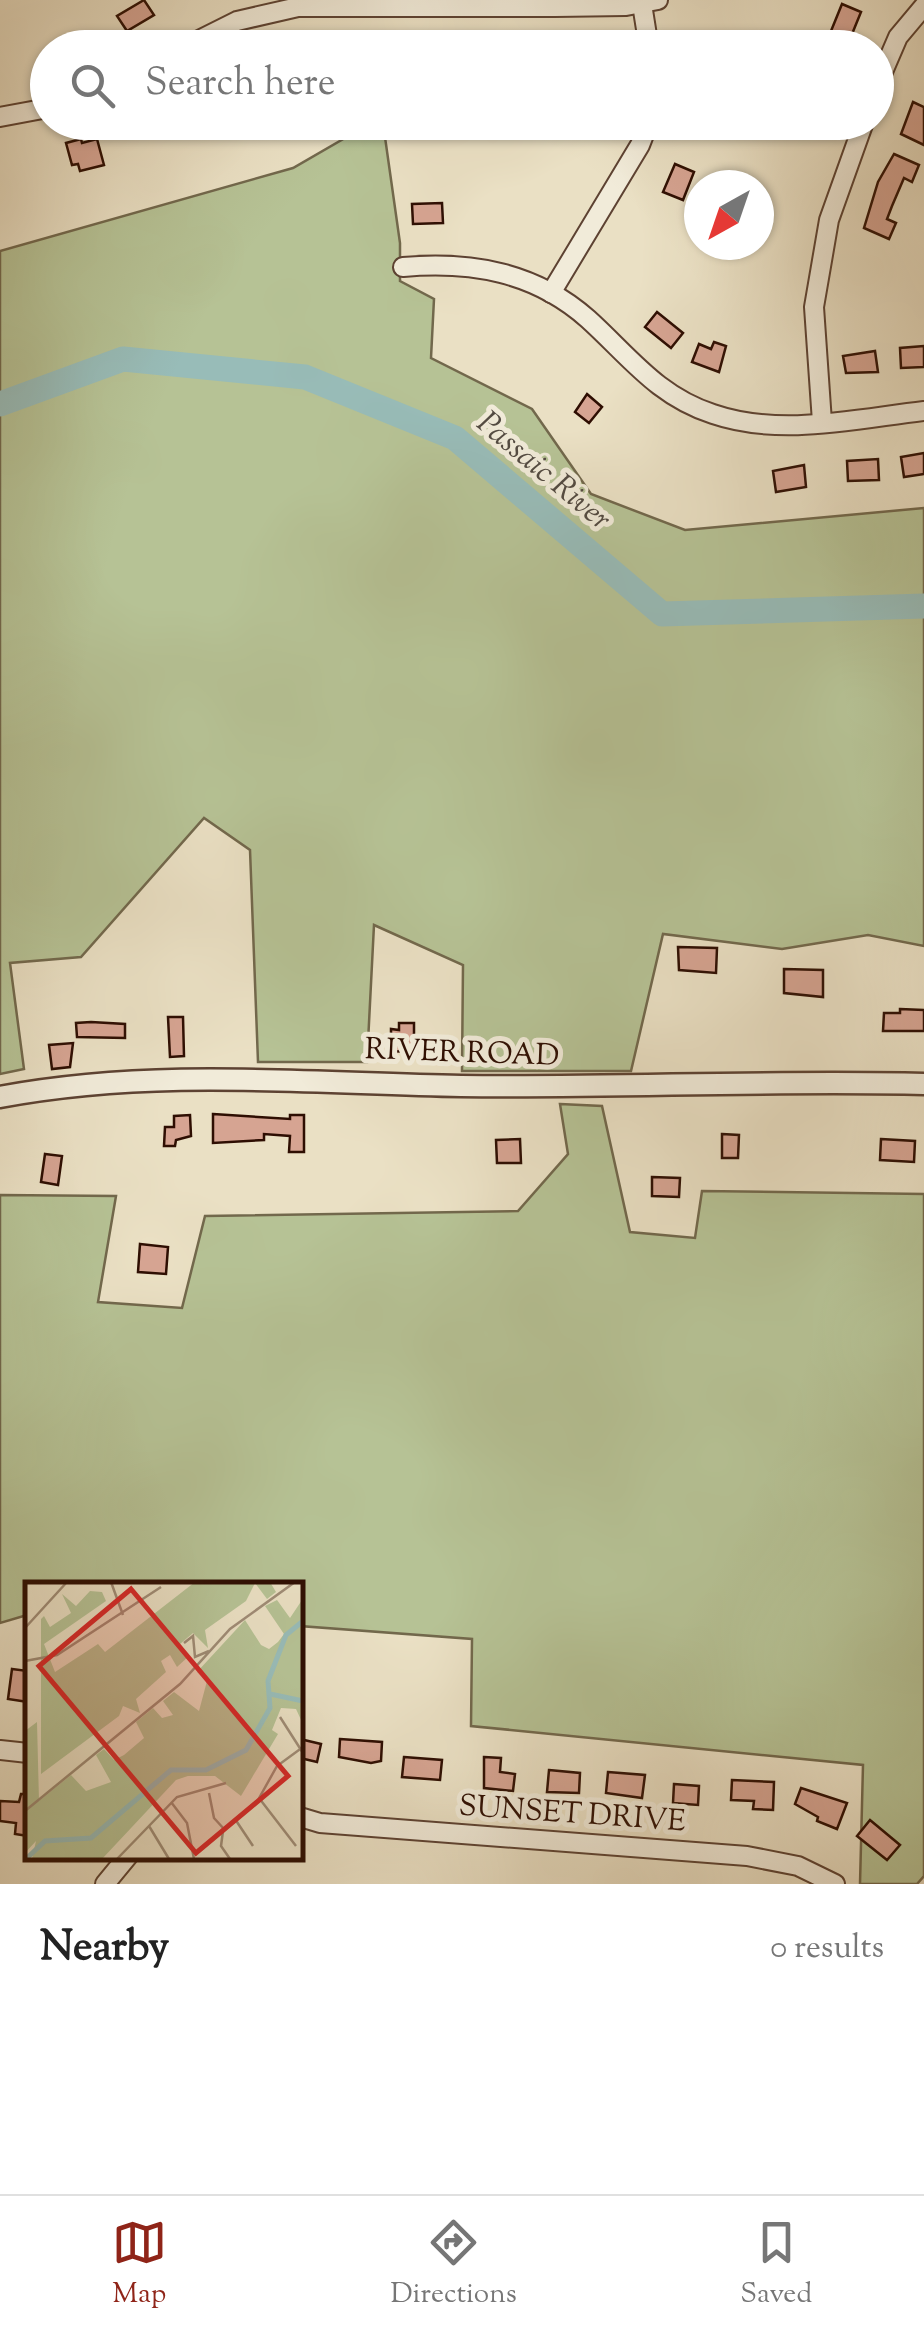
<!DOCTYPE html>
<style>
body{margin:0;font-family:"Sorts Mill Goudy",serif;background:#f6f6f6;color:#222}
.compass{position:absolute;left:684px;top:170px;width:90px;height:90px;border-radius:50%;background:#fff;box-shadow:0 2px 8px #0004;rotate:220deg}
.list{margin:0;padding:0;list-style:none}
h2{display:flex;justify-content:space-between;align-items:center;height:130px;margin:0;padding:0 40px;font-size:42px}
h2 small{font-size:32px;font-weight:400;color:#767676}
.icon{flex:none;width:55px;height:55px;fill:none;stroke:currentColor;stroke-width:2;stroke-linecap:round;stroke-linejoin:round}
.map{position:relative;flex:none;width:924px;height:1884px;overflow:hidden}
.search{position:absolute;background:#fff;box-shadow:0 2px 8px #0004;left:30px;right:30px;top:30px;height:110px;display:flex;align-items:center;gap:25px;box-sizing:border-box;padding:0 35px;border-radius:55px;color:#767676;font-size:38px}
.sheet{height:310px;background:#fff}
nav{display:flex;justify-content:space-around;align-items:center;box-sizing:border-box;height:140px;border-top:2px solid #e0e0e0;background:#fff;font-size:28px;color:#767676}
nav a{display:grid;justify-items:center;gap:5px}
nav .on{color:#8f2418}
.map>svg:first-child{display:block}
</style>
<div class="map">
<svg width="924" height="1884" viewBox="0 0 924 1884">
<rect width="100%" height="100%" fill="#eae0c4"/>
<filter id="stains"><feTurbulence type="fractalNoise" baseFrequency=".002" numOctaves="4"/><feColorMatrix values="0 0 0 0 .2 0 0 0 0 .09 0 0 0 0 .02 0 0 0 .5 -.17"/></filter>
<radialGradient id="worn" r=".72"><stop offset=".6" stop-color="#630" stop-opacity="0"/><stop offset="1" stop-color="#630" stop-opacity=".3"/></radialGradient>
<g fill="#b6c295" stroke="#72684c" stroke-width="2.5">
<path d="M371,123H383L400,243V281L434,299L431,358L532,409L591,494L685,530L924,508V946L868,935L782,949L663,934L631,1071H462L463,965L374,925L367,1062H258L250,850L204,818L81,957L10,963L24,1069L0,1074V251L293,168Z"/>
<path d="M560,1104L602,1106L630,1232L695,1238L702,1191L924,1194V1876L917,1884H860L863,1765L471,1726L472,1639L300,1626V1584H28L27,1615L0,1623V1195L116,1196L98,1302L182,1308L205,1216L518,1211L568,1154Z"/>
</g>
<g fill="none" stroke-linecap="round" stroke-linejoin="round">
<path stroke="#98bcb8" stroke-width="25" d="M0,404L123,359L305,377L455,438L662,614L924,606"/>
</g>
<g fill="#d6a492" stroke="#2e0e02" stroke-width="2.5">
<path d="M144,0L154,15L127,31L117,16Z"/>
<path d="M842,4L861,12L850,39L831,31Z"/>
<path d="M913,102L924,107V145L901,134Z"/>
<path d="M81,139L82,143L97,139L104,165L80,171L78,164L72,165L66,143Z"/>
<path d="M894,154L919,165L912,182L904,178L892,206L887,219L896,223L889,239L864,228L878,182Z"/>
<path d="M675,164L694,172L683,200L663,192Z"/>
<path d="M442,203L443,223L413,224L412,204Z"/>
<path d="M657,312L683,333L671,348L645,327Z"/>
<path d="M714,342L726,346L719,372L692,362L699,344L711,349Z"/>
<path d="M924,346V367L901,368L900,348Z"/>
<path d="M875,351L878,372L846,373L843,356Z"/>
<path d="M587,394L602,407L589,423L575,412Z"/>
<path d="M924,453V474L904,477L901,457Z"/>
<path d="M878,459L879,480L848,481L847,461Z"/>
<path d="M804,465L806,487L776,492L773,471Z"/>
<path d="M678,947L717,948L716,973L679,970Z"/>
<path d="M784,969L823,970V997L784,993Z"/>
<path d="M900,1009L924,1010V1031H883L884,1013H900Z"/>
<path d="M168,1017H183L184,1056L170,1057Z"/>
<path d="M91,1022L125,1024V1038L77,1037L76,1023Z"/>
<path d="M399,1023H414V1046H409V1052L391,1051V1029L399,1030Z"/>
<path d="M73,1043L70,1067L52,1069L49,1045Z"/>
<path d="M213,1114L290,1119V1115H304V1152H289L290,1136L264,1134V1140L213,1143Z"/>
<path d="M190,1115L191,1136L176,1140L175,1146H164L165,1127H174V1116Z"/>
<path d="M722,1134L739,1135L738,1158H722Z"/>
<path d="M520,1139L521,1163H497L496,1140Z"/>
<path d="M881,1139L915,1141L914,1162L880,1160Z"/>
<path d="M45,1154L62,1156L58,1185L41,1182Z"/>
<path d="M652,1177L680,1178L679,1197L652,1196Z"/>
<path d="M140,1244L168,1247L166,1274L138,1272Z"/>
<path d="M12,1669L28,1671V1702L8,1699Z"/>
<path d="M300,1739L321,1744L317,1762L300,1758Z"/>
<path d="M340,1739L382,1742L381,1761L371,1763L339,1757Z"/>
<path d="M404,1757L442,1760L440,1780L402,1777Z"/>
<path d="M484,1757L501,1758L500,1772L515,1774L513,1791L484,1788Z"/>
<path d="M549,1770L580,1773L579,1793L547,1792Z"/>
<path d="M608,1772L645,1775L642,1798L606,1793Z"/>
<path d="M732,1780L774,1782L773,1810L753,1809L754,1801L731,1800Z"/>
<path d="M674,1784L699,1786L698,1805L673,1803Z"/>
<path d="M801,1788L847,1803L837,1829L817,1821L818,1817L795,1804Z"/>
<path d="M21,1794H28V1836L15,1834L16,1823L0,1821V1801L19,1802Z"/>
<path d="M870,1820L900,1845L887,1860L857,1836Z"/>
</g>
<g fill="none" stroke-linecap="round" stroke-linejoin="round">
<g stroke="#5d4232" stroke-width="22">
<g id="minor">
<path d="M642,4L649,48"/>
<path d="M183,48L237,21L298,7H555L626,6L658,0"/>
<path d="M876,88L898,37L924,6"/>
<path d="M0,117L48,108"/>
<path d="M403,267C471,261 535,272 588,319C629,356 657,396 713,414C780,437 855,419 924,411"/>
<path d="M551,293L640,145L649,122"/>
<path d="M822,422L814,307L829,220L864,122"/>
<path d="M0,1750L28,1753"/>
<path d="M300,1817L320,1823L747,1856L798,1866L835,1884"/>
<path d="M105,1884L128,1856"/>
</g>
</g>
<g stroke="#5d4232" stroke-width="25">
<path id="tertiary" d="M0,1097C155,1068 306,1083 461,1086C616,1088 770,1080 924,1084"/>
</g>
<use href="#minor" stroke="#f1ebd9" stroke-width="18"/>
<use href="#tertiary" stroke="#f1ebd9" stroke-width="20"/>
</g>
<g text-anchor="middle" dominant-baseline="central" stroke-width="10" stroke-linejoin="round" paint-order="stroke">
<g font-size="30" fill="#2e0e02" stroke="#f1ebd9">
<text transform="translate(462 1054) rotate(2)">RIVER ROAD</text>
<text transform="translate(572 1815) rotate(4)">SUNSET DRIVE</text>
</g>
<g font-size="32" font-style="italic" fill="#534b42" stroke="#f1ebd9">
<text transform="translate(543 472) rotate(40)">Passaic River</text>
</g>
</g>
<g transform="translate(25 1582)">
<rect width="278" height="278" fill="#eae0c4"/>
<path d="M170,0H245L251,10L242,17L230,1L221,19L180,48L183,66L168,51L155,62L164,74L152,85L145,73L136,79L141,90L111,117L115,131L98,124L94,134L16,192V37L19,34L25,45L46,31L37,12L51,24L65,9L77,10L81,19L19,62L30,90L73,62L80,70ZM252,18L265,36L277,18V140L271,127L256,126L247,148L253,152L216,214L190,194H163L151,198L77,277H7L11,259L0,271V149L12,140L14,219L46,193L61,209L86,200L71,173L79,167L89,178L99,173L119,156L111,140L128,126L137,136L148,133L138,119L149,110L174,129L182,99L172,90L220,38L236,63L244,67L253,60L259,52L240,24Z" fill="#b6c295"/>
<path fill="none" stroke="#98bcb8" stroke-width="5" d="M245,112L278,119M1,277L20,259L66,256L146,188H181L221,168L245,126L243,99L261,53L278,39"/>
<path fill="none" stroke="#9f8c76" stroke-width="2.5" d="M86,0L98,33M0,46L42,0M159,61L168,54L170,75L184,69M0,79L32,73L136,5M255,135L278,171M184,211L189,236L199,247M234,216L271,264M146,220L162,241L169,277M0,229L155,102L205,47L270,0M210,237L228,264M124,244L144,277M92,277L152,215L201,201M205,277L196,264L198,249L233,218L252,184L278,165"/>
<path fill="#d62828" fill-opacity="0.15" stroke="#d62828" stroke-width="5" d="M106,7L263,194L171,271L14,84Z"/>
<rect width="278" height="278" fill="none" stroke="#2e0e02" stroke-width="5"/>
</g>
<rect width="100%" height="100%" filter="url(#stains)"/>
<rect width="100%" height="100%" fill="url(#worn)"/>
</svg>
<svg class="compass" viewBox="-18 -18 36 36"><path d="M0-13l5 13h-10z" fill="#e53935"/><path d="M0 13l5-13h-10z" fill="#767676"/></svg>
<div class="search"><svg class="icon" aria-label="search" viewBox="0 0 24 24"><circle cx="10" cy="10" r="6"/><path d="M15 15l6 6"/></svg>Search here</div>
</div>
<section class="sheet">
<h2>Nearby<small>0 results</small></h2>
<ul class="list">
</ul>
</section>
<nav>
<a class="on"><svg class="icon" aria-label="map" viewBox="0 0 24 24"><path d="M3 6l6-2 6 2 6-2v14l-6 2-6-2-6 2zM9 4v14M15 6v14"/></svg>Map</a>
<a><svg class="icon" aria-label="directions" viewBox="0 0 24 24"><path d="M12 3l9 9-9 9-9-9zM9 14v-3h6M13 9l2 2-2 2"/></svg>Directions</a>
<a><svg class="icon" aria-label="saved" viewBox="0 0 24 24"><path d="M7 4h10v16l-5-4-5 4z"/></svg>Saved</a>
</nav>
